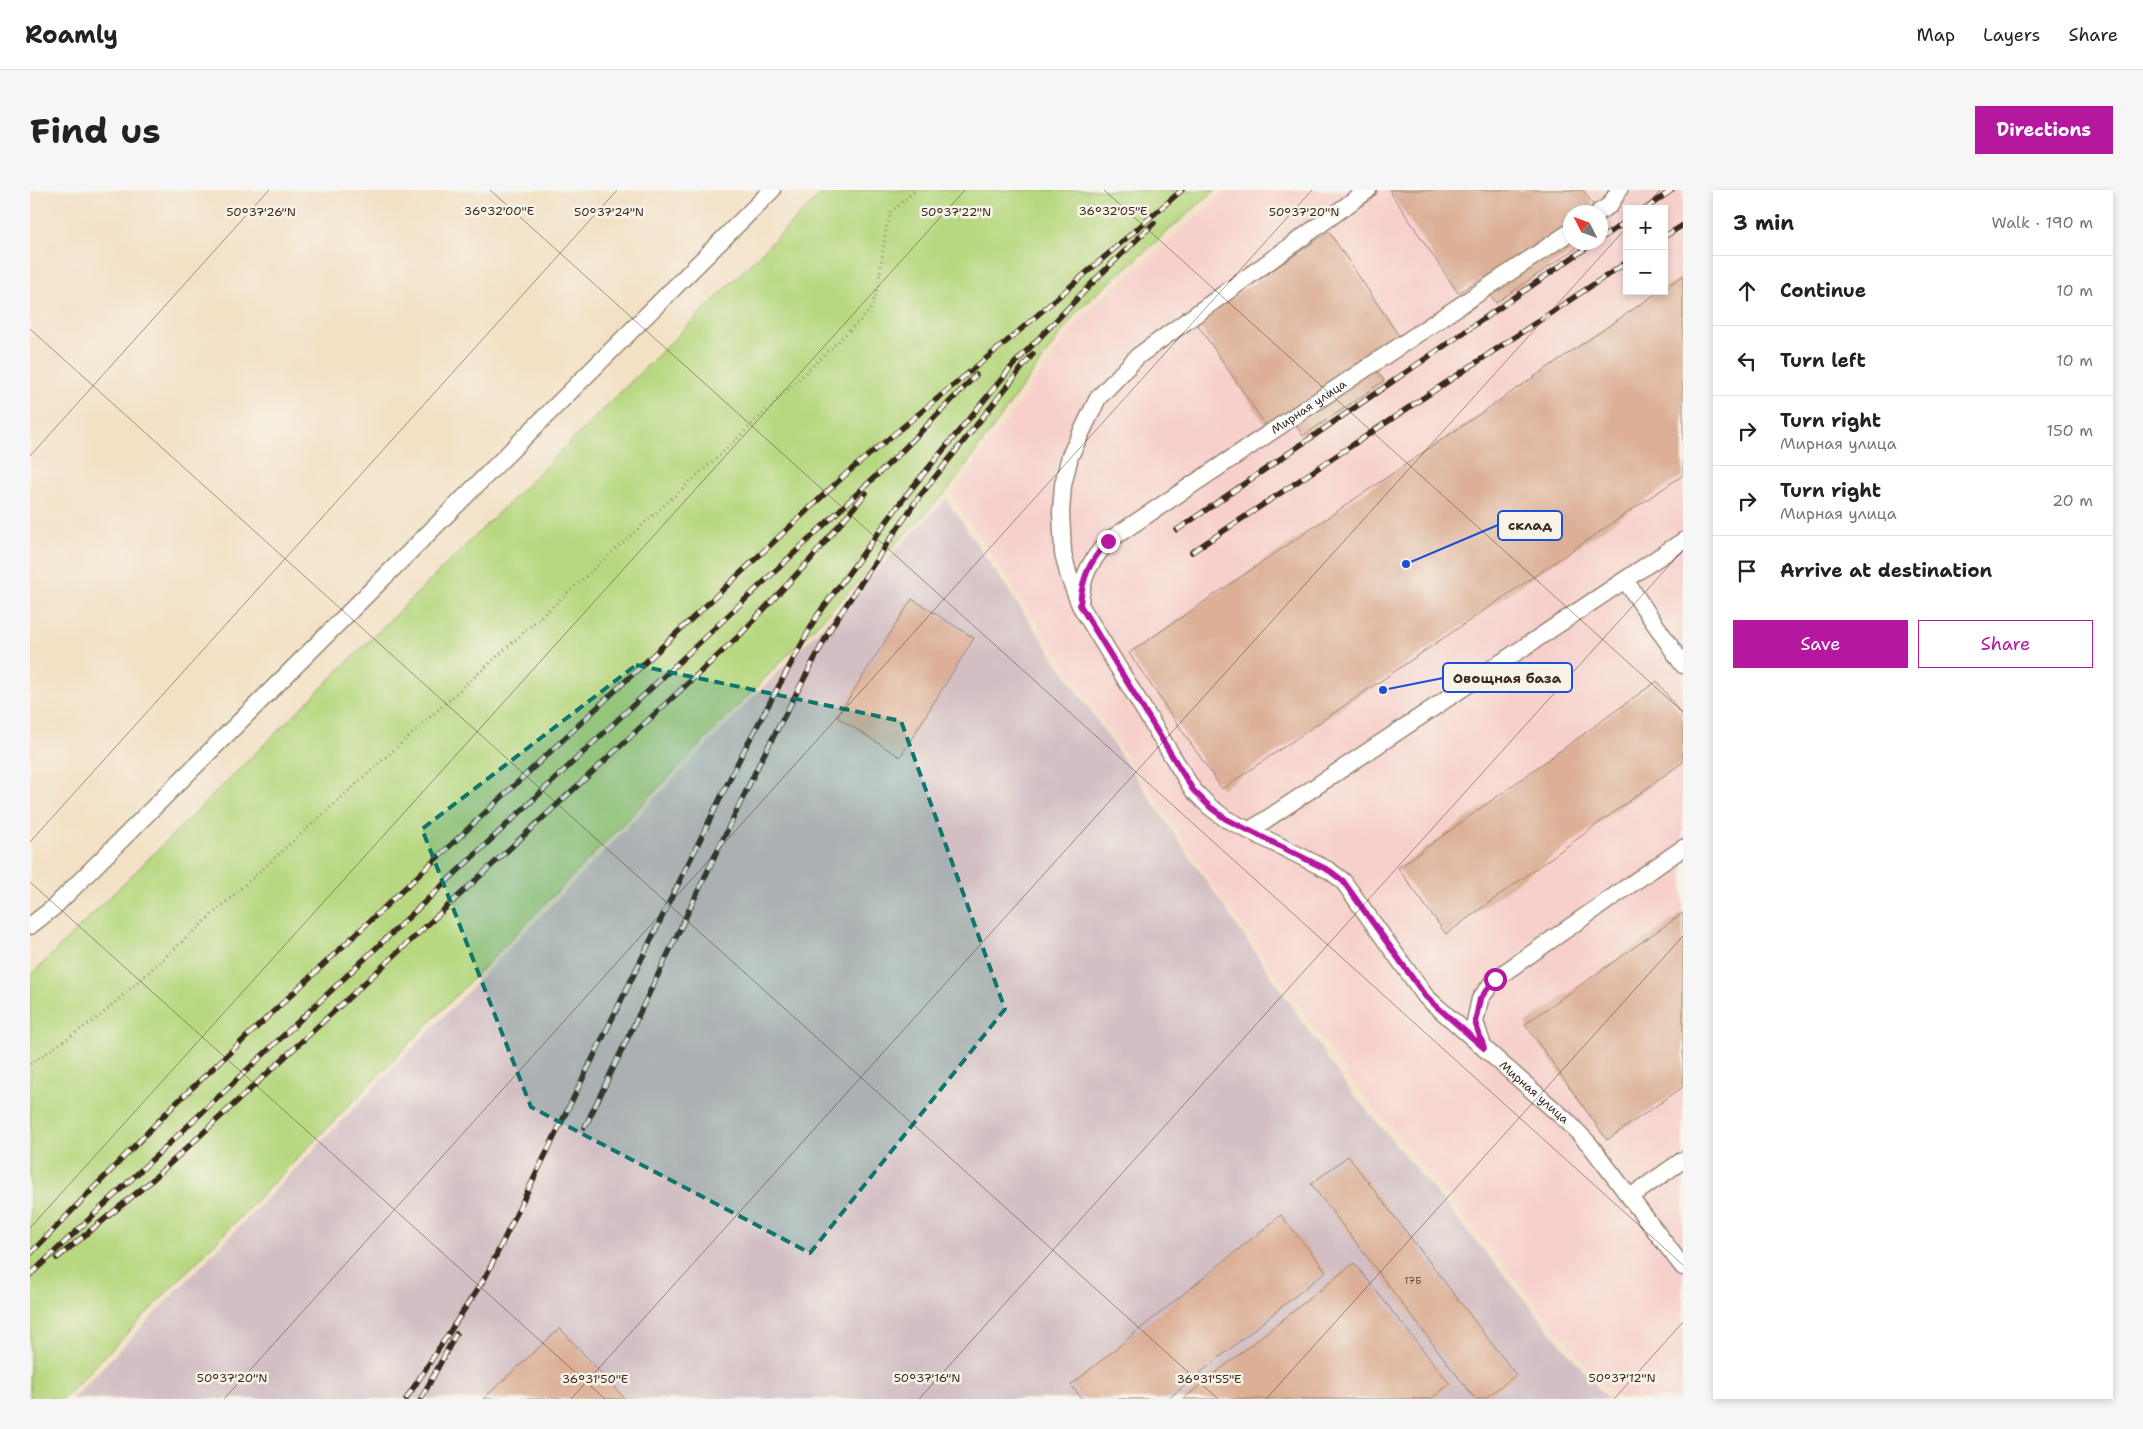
<!DOCTYPE html>
<meta charset="utf-8">
<style>
body{margin:0;font-family:"Shantell Sans",sans-serif;background:#f6f6f6;color:#222}
.controls{position:absolute;right:15px;top:15px;display:grid;overflow:hidden;border-radius:0px;box-shadow:0 2px 8px #0003}
.controls button{width:45px;height:45px;display:grid;place-items:center;padding:0;border:0;border-bottom:1px solid #e0e0e0;background:#fff;color:#222;font:25px sans-serif}
.compass{position:absolute;left:1533px;top:15px;width:45px;height:45px;border-radius:50%;background:#fff;box-shadow:0 2px 8px #0003;rotate:312deg}
.stop{position:absolute;width:15px;height:15px;margin:-11px;border:4px solid #b5179e;border-radius:50%;background:#fff}
.stop.end{background:#b5179e;border-color:#fff;box-shadow:0 1px 5px #0008}
.list{margin:0;padding:0;list-style:none}
h2{display:flex;justify-content:space-between;align-items:center;height:65px;margin:0;padding:0 20px;font-size:21px}
h2 small{font-size:16px;font-weight:400;color:#767676}
.list li{display:grid;grid-template-columns:32px 1fr auto;gap:15px;align-items:center;box-sizing:border-box;height:70px;padding:0 20px;border-top:1px solid #e0e0e0}
.list b{display:block;font-size:19px;white-space:nowrap}
.list p{margin:0;font-size:16px;white-space:nowrap;color:#767676}
.list em{font-size:16px;font-style:normal;color:#767676}
.actions{display:flex;gap:10px;padding:15px 20px}
.actions a{flex:1;padding:11px 0;border:1px solid #b5179e;border-radius:0px;text-align:center;font-size:18px;color:#b5179e}
.actions .main{background:#b5179e;color:#fff}
.icon{flex:none;width:28px;height:28px;fill:none;stroke:currentColor;stroke-width:2;stroke-linecap:round;stroke-linejoin:round}
.map{position:relative;flex:none;width:1653px;height:1209px;overflow:hidden;border-radius:0px}
header{display:flex;align-items:center;gap:30px;box-sizing:border-box;height:70px;padding:0 25px;background:#fff;border-bottom:1px solid #e0e0e0}
header strong{font-size:24px}
nav{display:flex;gap:28px;margin-inline-start:auto;font-size:18px}
.intro{display:flex;align-items:center;justify-content:space-between;box-sizing:border-box;height:120px;padding:0 30px}
h1{margin:0;font-size:35px}
.button{padding:12px 22px;border-radius:0px;background:#b5179e;color:#fff;font-size:18px;font-weight:700}
main{display:flex;gap:30px;padding:0 30px}
aside{flex:1;background:#fff;border-radius:0px;box-shadow:0 2px 8px #0003}
.map>svg:first-child{display:block}
</style>
<header>
<strong>Roamly</strong>
<nav><a>Map</a><a>Layers</a><a>Share</a></nav>
</header>
<div class="intro"><h1>Find us</h1><a class="button">Directions</a></div>
<main>
<div class="map">
<svg width="1653" height="1209" viewBox="0 0 1653 1209">
<rect width="100%" height="100%" fill="#f7f3e8"/>
<filter id="ink" filterUnits="userSpaceOnUse"><feTurbulence type="fractalNoise" baseFrequency=".02" numOctaves="2"/><feDisplacementMap in="SourceGraphic" scale="10" xChannelSelector="R" yChannelSelector="G"/><feConvolveMatrix kernelMatrix="1 2 1 2 8 2 1 2 1" color-interpolation-filters="sRGB"/></filter>
<filter id="wash" filterUnits="userSpaceOnUse"><feTurbulence type="fractalNoise" baseFrequency=".0096" numOctaves="4" result="noise"/><feDisplacementMap in="SourceGraphic" scale="20" xChannelSelector="R" yChannelSelector="G"/><feGaussianBlur stdDeviation="1.12" result="paint"/><feColorMatrix in="noise" values="0 0 0 0 0 0 0 0 0 0 0 0 0 0 0 0 0 1.4 0 .05"/><feComposite in="paint" operator="in"/></filter>
<g filter="url(#wash)">
<rect width="100%" height="100%" fill="#f3e1c6"/>
<path fill="#f7d0cc" fill-rule="evenodd" d="M1198,0H1653V1209H1591L1578,1201L1321,890L1183,695L922,306L1052,126ZM1597,19H1634V101H1597ZM1540,22H1570V52H1540Z"/>
<path fill="#d2bec3" d="M916,309L1315,894L1574,1205L1580,1209H42Z"/>
<path fill="#b7d880" stroke="#79814f" d="M795,0H1185L1047,121L918,300L33,1209H0V786Z"/>
<g id="blocks">
<g fill="#dcaf96">
<path d="M1359,0H1553L1564,16L1553,22H1540V31L1532,37L1540,49V52H1543L1546,58L1466,113L1450,89L1428,103Z"/>
<path d="M1299,42L1371,149L1340,170L1354,191L1273,246L1257,222L1236,236L1166,132Z"/>
<path d="M1653,86V285L1192,599L1099,463L1630,101H1634V98Z"/>
<path d="M882,409L944,448L870,567L807,527Z"/>
<path d="M1627,491L1653,527V572L1416,744L1368,678Z"/>
<path d="M1653,723V897L1577,950L1495,834Z"/>
<path d="M1318,966L1486,1185L1454,1209H1445L1281,994Z"/>
<path d="M1251,1025L1296,1081L1138,1209H1052L1041,1195Z"/>
<path d="M1324,1073L1420,1194L1401,1209H1153Z"/>
<path d="M530,1138L595,1209H453Z"/>
</g>
</g>
</g>
<g filter="url(#ink)">
<use href="#blocks" fill-opacity="0" stroke="#978672" stroke-width="1"/>
<g fill="none" stroke-linecap="round" stroke-linejoin="round">
<g stroke="#978672" stroke-width="19">
<g id="service">
<path id="s1" d="M1338,0L1108,166L1068,208L1040,266L1033,295L1031,322L1033,363L1039,387L1050,415L1163,600L1180,617L1196,629L1300,681L1313,691L1396,807L1538,932L1560,955L1653,1077"/>
<path d="M1569,22L1580,15L1589,0"/>
<path d="M1595,390L1653,475"/>
<path id="s2" d="M1050,413C1052,385 1060,372 1078,351L1540,42"/>
<path d="M1219,641L1653,351"/>
<path d="M0,736L23,718L742,0"/>
<path d="M1453,856L1445,832L1450,809L1465,789L1653,658"/>
<path d="M1600,1007L1653,970"/>
</g>
</g>
<path stroke="#978672" stroke-width="3" stroke-dasharray="1 4" stroke-linecap="butt" d="M0,874L70,826L693,262L840,121L848,98L856,39L861,22L886,0"/>
<use href="#service" stroke="#fff" stroke-width="16"/>
<g stroke="#3b2a1e" stroke-width="5.5">
<g id="rail">
<path d="M1615,19L1642,0"/>
<path d="M1634,47L1653,35"/>
<path d="M1570,49L1597,31"/>
<path d="M1147,340L1565,52"/>
<path d="M1162,362L1597,72"/>
<path d="M555,937L730,572L802,436L886,311L1003,164"/>
<path d="M0,1064L145,914L817,283L982,147L1152,0"/>
<path d="M27,1068L120,992L709,446L780,370L836,303"/>
<path d="M0,1085L868,265L946,185"/>
<path d="M376,1209L456,1086L713,562L787,426L877,304L984,174L1070,85L1124,33"/>
<path d="M391,1209L426,1144"/>
</g>
</g>
<use href="#rail" stroke="#f7f3e8" stroke-width="4" stroke-dasharray="11" stroke-linecap="butt"/>
</g>
</g>
<g fill="none" stroke-linecap="round" stroke-linejoin="round" filter="url(#ink)">
<path stroke="#b5179e" stroke-width="6" d="M1078,351C1059,373 1052,387 1050,415L1163,600L1180,617L1196,629L1300,681L1313,691L1396,807L1454,858L1445,832L1450,809L1465,789"/>
</g>
<path fill="#0f766e" fill-opacity="0.2" stroke="#0f766e" stroke-width="4" stroke-dasharray="10 6" stroke-linejoin="round" d="M606,475L871,531L975,819L780,1063L501,917L392,639Z"/>
<path fill="none" stroke="#3b2a1e" stroke-width="1" stroke-opacity="0.45" d="M460,0L1653,1075M1074,0L1653,522M1613,19L1630,0M0,139L1188,1209M0,266L239,0M0,652L587,0M0,692L575,1209M0,1038L935,0M194,1209L1282,0M541,1209L1597,37M889,1209L1653,360M1236,1209L1653,746M1584,1209L1653,1132"/>
<g text-anchor="middle" dominant-baseline="central" stroke-width="5" stroke-linejoin="round" paint-order="stroke">
<g font-size="10" fill="#634b3c">
<text x="1383" y="1090">17Б</text>
</g>
<g font-size="12" fill="#3b2a1e" stroke="#f7f3e8">
<text stroke="none"><textPath href="#s2" startOffset="311">Мирная улица</textPath></text>
<text stroke="none"><textPath href="#s1" startOffset="1239">Мирная улица</textPath></text>
</g>
</g>
<g font-size="12" text-anchor="middle" fill="#3b2a1e" stroke="#f7f3e8" stroke-width="5" stroke-linejoin="round" paint-order="stroke">
<text x="469" y="25">36°32'00"E</text>
<text x="1083" y="25">36°32'05"E</text>
<text x="231" y="26">50°37'26"N</text>
<text x="579" y="26">50°37'24"N</text>
<text x="926" y="26">50°37'22"N</text>
<text x="1274" y="26">50°37'20"N</text>
<text x="202" y="1192">50°37'20"N</text>
<text x="897" y="1192">50°37'16"N</text>
<text x="1592" y="1192">50°37'12"N</text>
<text x="565" y="1193">36°31'50"E</text>
<text x="1179" y="1193">36°31'55"E</text>
</g>
<path fill="none" stroke="#1d4ed8" stroke-width="2" d="M1376 374L1468 335M1353 500L1413 488"/>
<g fill="#1d4ed8" stroke="#f7f3e8" stroke-width="2">
<circle cx="1376" cy="374" r="5"/>
<circle cx="1353" cy="500" r="5"/>
</g>
<g fill="#f7f3e8" stroke="#1d4ed8" stroke-width="2">
<rect x="1468" y="321" width="64" height="29" rx="5"/>
<rect x="1413" y="473" width="129" height="29" rx="5"/>
</g>
<g font-size="14" text-anchor="middle" font-weight="bold" fill="#3b2a1e">
<text x="1500" y="340">склад</text>
<text x="1477" y="493">Овощная база</text>
</g>
</svg>
<div class="controls">
<button>+</button>
<button>−</button>
</div>
<svg class="compass" viewBox="-18 -18 36 36"><path d="M0-13l5 13h-10z" fill="#e53935"/><path d="M0 13l5-13h-10z" fill="#767676"/></svg>
<div class="stop" style="left:1465px;top:789px"></div>
<div class="stop end" style="left:1078px;top:351px"></div>
</div>
<aside>
<h2>3 min<small>Walk · 190 m</small></h2>
<ul class="list">
<li><svg class="icon" aria-label="ahead" viewBox="0 0 24 24"><path d="M12 20V5M6 11l6-6 6 6"/></svg><div><b>Continue</b></div><em>10 m</em></li>
<li><svg class="icon" aria-label="left" viewBox="0 0 24 24"><path d="M17 20v-9H6M10 6l-5 5 5 5"/></svg><div><b>Turn left</b></div><em>10 m</em></li>
<li><svg class="icon" aria-label="right" viewBox="0 0 24 24"><path d="M7 20v-9h11M14 6l5 5-5 5"/></svg><div><b>Turn right</b><p>Мирная улица</p></div><em>150 m</em></li>
<li><svg class="icon" aria-label="right" viewBox="0 0 24 24"><path d="M7 20v-9h11M14 6l5 5-5 5"/></svg><div><b>Turn right</b><p>Мирная улица</p></div><em>20 m</em></li>
<li><svg class="icon" aria-label="arrive" viewBox="0 0 24 24"><path d="M6 21V4h12l-3 4 3 4H6"/></svg><div><b>Arrive at destination</b></div></li>
</ul>
<div class="actions"><a class="main">Save</a><a>Share</a></div>
</aside>
</main>
